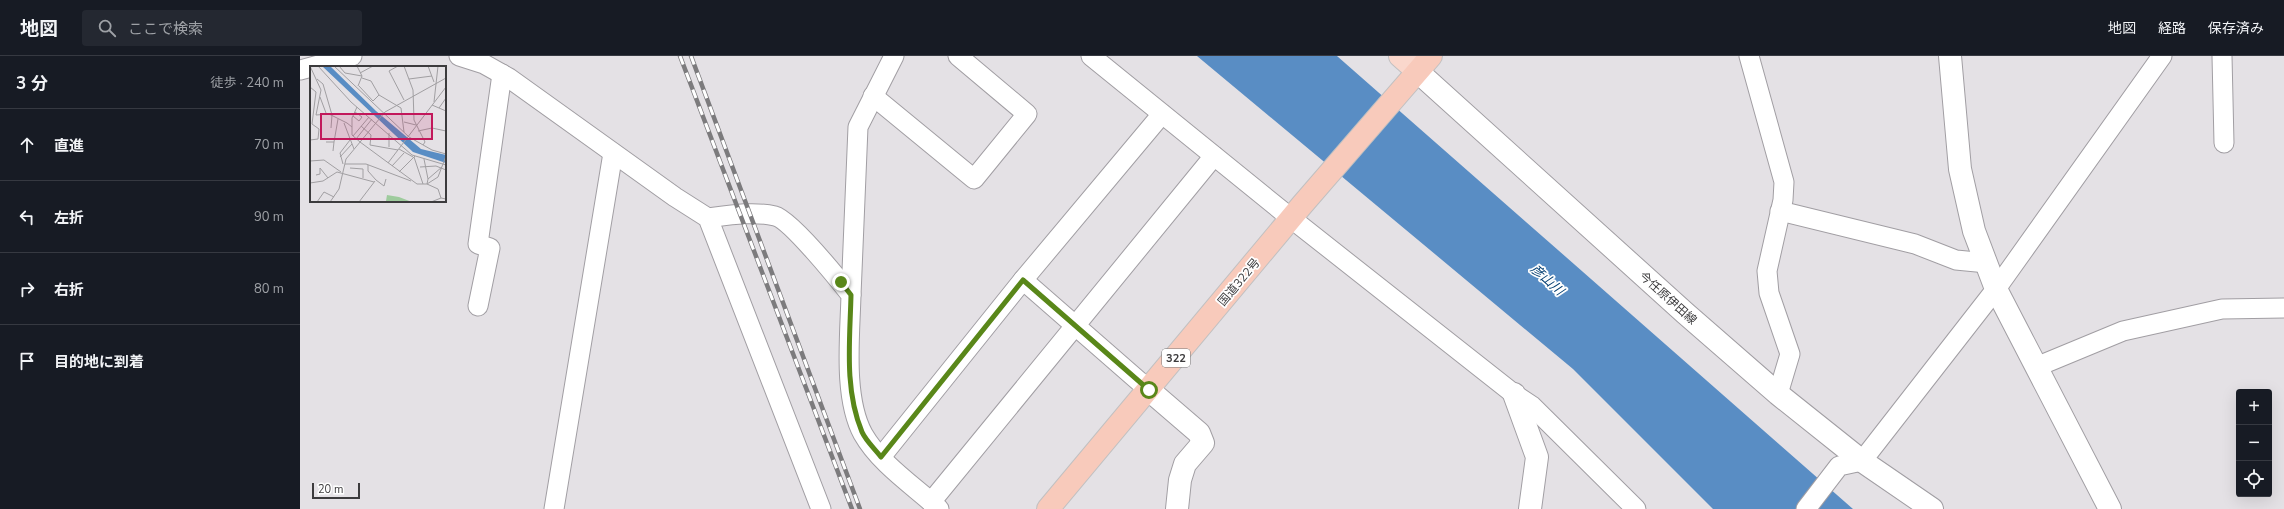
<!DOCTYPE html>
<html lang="ja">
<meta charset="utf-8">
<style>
body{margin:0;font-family:"Nunito Sans","Noto Sans JP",sans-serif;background:#242831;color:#f1f3f6}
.controls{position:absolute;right:12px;bottom:12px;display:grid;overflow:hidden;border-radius:4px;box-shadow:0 4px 16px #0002}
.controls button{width:36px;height:36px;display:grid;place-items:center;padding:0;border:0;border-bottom:1px solid #363941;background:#171b24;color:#f1f3f6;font:20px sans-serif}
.scale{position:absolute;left:12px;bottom:10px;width:48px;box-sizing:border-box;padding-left:4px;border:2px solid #3c3b3d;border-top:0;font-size:11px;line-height:14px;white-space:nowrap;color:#3c3b3d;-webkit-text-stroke:3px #fff;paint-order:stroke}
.stop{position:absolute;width:12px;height:12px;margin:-9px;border:3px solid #598719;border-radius:50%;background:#fff}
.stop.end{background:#598719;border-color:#fff;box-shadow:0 1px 4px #0008}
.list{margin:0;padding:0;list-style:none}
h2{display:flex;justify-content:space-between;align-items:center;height:52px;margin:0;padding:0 16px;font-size:17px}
h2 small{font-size:13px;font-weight:400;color:#9ea1a6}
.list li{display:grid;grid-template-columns:26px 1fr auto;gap:12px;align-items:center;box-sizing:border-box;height:72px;padding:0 16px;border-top:1px solid #363941}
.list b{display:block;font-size:15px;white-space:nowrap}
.list em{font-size:13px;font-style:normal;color:#9ea1a6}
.icon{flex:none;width:22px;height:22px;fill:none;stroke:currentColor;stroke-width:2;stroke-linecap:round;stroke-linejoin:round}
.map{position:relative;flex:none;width:1984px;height:453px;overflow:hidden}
header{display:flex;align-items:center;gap:24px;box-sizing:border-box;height:56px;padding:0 20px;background:#171b24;border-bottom:1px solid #363941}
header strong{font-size:19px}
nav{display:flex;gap:22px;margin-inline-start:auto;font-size:14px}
.search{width:280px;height:36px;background:#242831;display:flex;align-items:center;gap:10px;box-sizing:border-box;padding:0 14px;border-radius:4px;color:#9ea1a6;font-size:15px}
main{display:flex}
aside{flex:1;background:#171b24}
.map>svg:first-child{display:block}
</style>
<header>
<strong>地図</strong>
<div class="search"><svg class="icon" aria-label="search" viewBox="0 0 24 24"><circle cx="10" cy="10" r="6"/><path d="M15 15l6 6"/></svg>ここで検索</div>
<nav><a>地図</a><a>経路</a><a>保存済み</a></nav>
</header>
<main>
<aside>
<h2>3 分<small>徒歩 · 240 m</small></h2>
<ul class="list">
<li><svg class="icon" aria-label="ahead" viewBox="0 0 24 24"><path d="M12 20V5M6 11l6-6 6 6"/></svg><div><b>直進</b></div><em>70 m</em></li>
<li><svg class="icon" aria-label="left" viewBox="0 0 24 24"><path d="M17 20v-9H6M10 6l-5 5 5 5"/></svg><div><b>左折</b></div><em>90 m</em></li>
<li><svg class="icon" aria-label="right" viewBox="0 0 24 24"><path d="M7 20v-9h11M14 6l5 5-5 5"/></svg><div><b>右折</b></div><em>80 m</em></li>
<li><svg class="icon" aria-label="arrive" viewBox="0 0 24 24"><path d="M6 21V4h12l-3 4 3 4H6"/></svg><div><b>目的地に到着</b></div></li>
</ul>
</aside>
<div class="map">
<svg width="1984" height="453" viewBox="0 0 1984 453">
<rect width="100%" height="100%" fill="#e4e1e5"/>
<path fill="#598dc4" d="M897,0H1037L1553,453H1413L1273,313Z"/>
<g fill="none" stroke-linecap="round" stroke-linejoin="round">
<g stroke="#a19ea3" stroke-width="21">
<g id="minor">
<path d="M159,0L184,8L209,22L375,141L408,162L521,453"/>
<path d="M791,0L992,163L1214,338L1232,350L1336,453"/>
<path d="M1449,0L1484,126L1483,144L1467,215L1469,237L1490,298L1478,338"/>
<path d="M1922,0L1924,87"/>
<path d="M0,14L52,0"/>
<path d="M573,40L674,123L727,58L658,0"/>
<path d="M1480,155L1615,188L1656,204L1687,207"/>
<path d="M408,162C430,159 453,155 475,160C491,164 539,224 551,239C550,280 543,341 563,378C580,408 614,430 639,453"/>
<path d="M723,224L849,334"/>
<path d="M551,239L558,71L594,0"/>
<path d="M178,250L190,192L178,188L202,18"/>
<path d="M1736,311L1823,275L1922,253L1984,252"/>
<path d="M581,401L723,224L862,58"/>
<path d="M631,446L914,100"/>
<path d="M254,453L313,97"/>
<path d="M1506,453L1539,410L1562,405L1696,233L1862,0"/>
</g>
</g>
<g stroke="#a19ea3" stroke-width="24">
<g id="tertiary">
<path d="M1650,0L1660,113L1674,175L1696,233L1810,453"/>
<path d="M849,334L899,377L903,387L885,408L880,424L877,453"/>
<path d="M1214,338L1237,401L1230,453"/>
</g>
</g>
<g stroke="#a19ea3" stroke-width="24">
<path id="secondary" d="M1117,15L1385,257L1478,338L1562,405L1632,453"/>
</g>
<g stroke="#c1c0c1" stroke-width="24">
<path id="primary" d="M1100,0L1117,15"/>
</g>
<g stroke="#c1c0c1" stroke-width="24">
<path id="trunk" d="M748,453L1002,149L1131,0"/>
</g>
<use href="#minor" stroke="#fff" stroke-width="19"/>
<use href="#tertiary" stroke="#fff" stroke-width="22"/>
<use href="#secondary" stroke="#fff" stroke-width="22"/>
<use href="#primary" stroke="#fad7cc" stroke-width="22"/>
<use href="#trunk" stroke="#f8cabb" stroke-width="22"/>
<g stroke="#7c7b7d" stroke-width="4.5">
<g id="rail">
<path d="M380,0L552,453"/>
<path d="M391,0L560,453"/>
</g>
</g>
<use href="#rail" stroke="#fff" stroke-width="3" stroke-dasharray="9" stroke-linecap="butt"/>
</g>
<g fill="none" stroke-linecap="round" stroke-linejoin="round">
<path stroke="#598719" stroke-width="5" d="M541,226L551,239C550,284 544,333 562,376C566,385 575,393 581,401L723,224L849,334"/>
</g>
<g text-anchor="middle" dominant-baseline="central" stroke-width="3.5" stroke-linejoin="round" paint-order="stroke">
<rect fill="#fff" stroke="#767677" stroke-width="1" x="862" y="293" width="28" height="18" rx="3"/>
<g font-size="11" font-weight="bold" fill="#3c3b3d">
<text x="876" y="302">322</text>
</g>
<g font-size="12" fill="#3c3b3d" stroke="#fff">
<text transform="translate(939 226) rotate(-50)">国道322号</text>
<text transform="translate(1368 242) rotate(42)">今任原伊田線</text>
</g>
<g font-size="13" font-style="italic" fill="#003c70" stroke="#fff">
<text transform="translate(1247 224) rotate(42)">彦山川</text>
</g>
</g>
<g transform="translate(10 10)">
<rect width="136" height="136" fill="#e4e1e5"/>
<path d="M77,129L89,131L102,136H66L76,135Z" fill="#9ecb9d"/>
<path d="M12,0H20L66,45L111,83L136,89V97L103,86Z" fill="#598dc4"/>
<path fill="none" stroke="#a19fa2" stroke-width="1" d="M0,0L11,24L6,49L19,48L37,57L42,61V69L50,76M8,0L41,36L102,89L136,99M24,0L99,71L122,84L136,88M29,0L35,7L52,10M47,0L52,10L48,20M88,0L79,5L94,34M94,0L103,24L104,54L115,76L113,79M118,0L124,16M50,7L63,0M7,13L13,18L22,49M99,13L122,10M49,20L63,35L69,29L61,15L52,12M0,21L6,26L2,58L9,63L8,73L0,74M69,29L91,42L94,66M10,31L16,47M124,36L128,0M122,39L136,45M129,42L136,32M43,50L49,55L52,51L45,46M94,56L106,59M34,57L44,83M51,60L61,69L60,79L88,84M42,61V52L47,41M21,62L22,49M108,65L122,62L136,65M43,70L59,51M46,73L62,53M16,76H24L23,85M24,76L28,53M50,76L107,118H117L128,111L136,90M79,81V67M89,83L103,91M30,91L42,78M104,91L113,118M114,93L118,113M0,95L14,94L31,106M78,97L136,21M33,98L30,87L40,74M35,98H56L101,115M58,99V105L66,114L74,120L76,113M82,100L94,87M110,101L126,100L136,104M40,102L53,103V112M89,106L105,90M6,109L10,108V102L18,112M0,117L13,115L27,106L64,116M131,132L128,123L117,118L118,113L132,101M7,136L14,126L24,131M20,136L29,123L36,93L75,46L136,12M49,136L65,115M121,136L131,132L136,133"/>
<path fill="#c2185b" fill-opacity="0.15" stroke="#c2185b" stroke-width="2" d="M11,48H122V73H11Z"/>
<rect width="136" height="136" fill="none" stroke="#3c3b3d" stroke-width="2"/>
</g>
</svg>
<div class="controls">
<button>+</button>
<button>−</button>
<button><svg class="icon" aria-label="locate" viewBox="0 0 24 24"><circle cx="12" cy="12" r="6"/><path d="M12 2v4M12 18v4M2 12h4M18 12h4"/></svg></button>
</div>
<div class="scale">20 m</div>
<div class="stop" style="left:849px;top:334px"></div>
<div class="stop end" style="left:541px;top:226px"></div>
</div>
</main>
